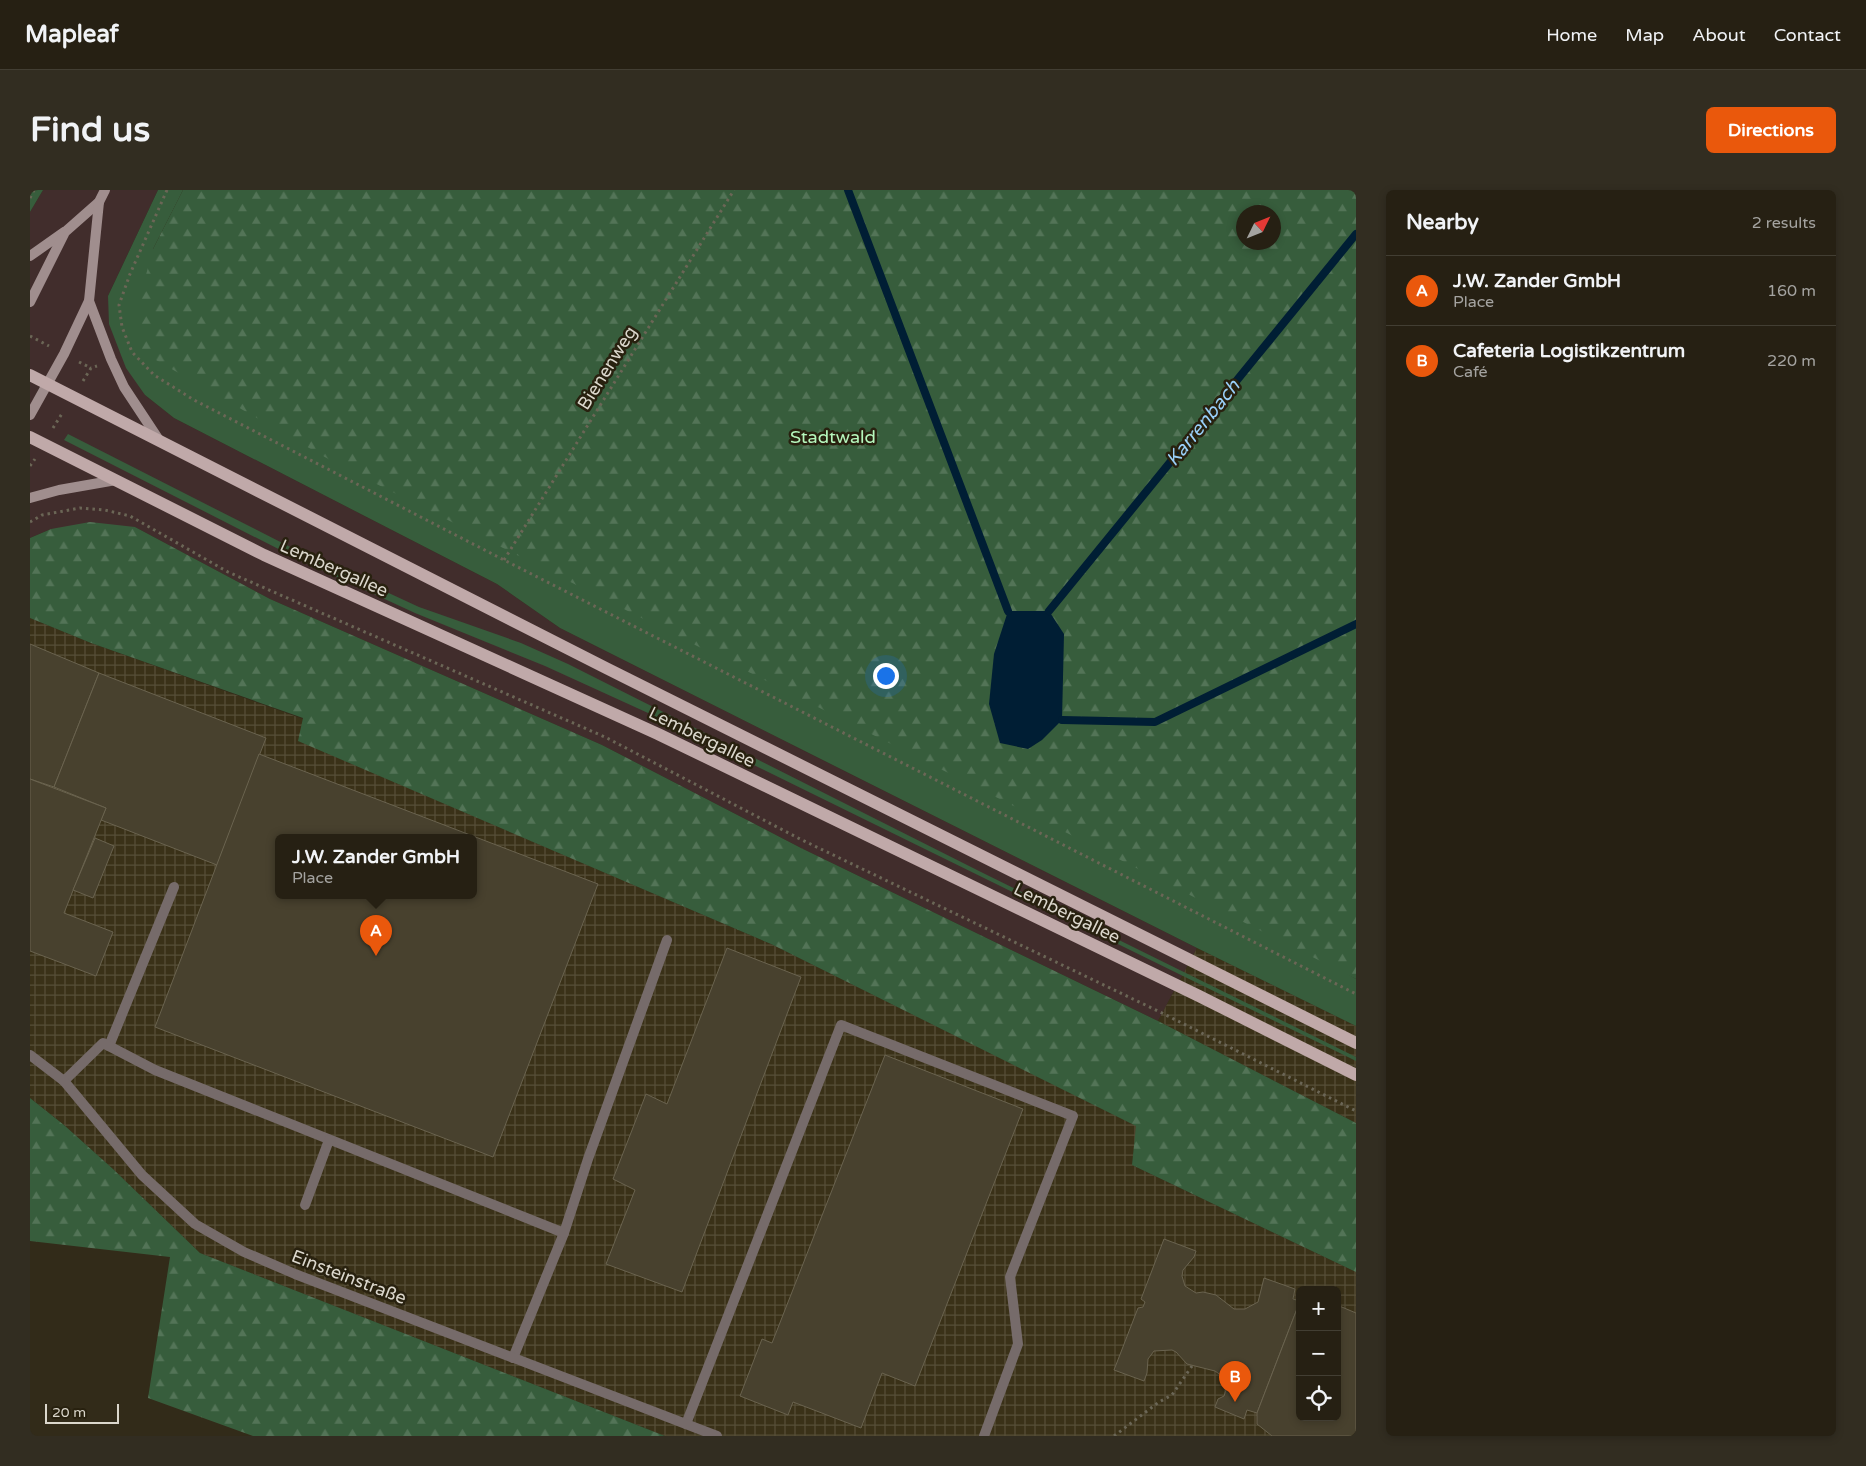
<!DOCTYPE html>
<meta charset="utf-8">
<style>
body{margin:0;font-family:"Varela Round",sans-serif;background:#322d21;color:#f1f3f6}
.controls{position:absolute;right:15px;bottom:15px;display:grid;overflow:hidden;border-radius:8px;box-shadow:0 2px 8px #0003}
.controls button{width:45px;height:45px;display:grid;place-items:center;padding:0;border:0;border-bottom:1px solid #423e33;background:#262013;color:#f1f3f6;font:25px sans-serif}
.compass{position:absolute;left:1206px;top:15px;width:45px;height:45px;border-radius:50%;background:#262013;box-shadow:0 2px 8px #0003;rotate:47deg}
.scale{position:absolute;left:15px;bottom:12px;width:74px;box-sizing:border-box;padding-left:5px;border:2px solid #dbd7cc;border-top:0;font-size:14px;line-height:18px;white-space:nowrap;color:#dbd7cc;-webkit-text-stroke:4px #28210f;paint-order:stroke}
.you{position:absolute;left:855px;top:485px;width:18px;height:18px;margin:-12px;border:4px solid #fff;border-radius:50%;background:#1a73e8;box-shadow:0 0 0 8px #1a73e833}
.badge{display:grid;place-items:center;width:32px;height:32px;border-radius:50%;background:#ea580c;color:#fff;font-size:16px;font-weight:700}
.pin{position:absolute;translate:-50% -41px;filter:drop-shadow(0 1px 2px #0008)}
.pin::after{content:'';position:absolute;top:26px;width:18px;height:15px;background:inherit;clip-path:polygon(0 0,100% 0,50% 100%)}
.popup{position:absolute;left:245px;top:644px;width:202px;height:65px;box-sizing:border-box;display:grid;place-content:center;border-radius:8px;background:#262013;filter:drop-shadow(0 1px 4px #0005);font-size:16px;white-space:nowrap;color:#a4a3a0}
.popup b{font-size:19px;color:#f1f3f6}
.popup::after{content:'';position:absolute;left:50%;top:100%;margin-left:-10px;border:10px solid transparent;border-top-color:#262013}
.list{margin:0;padding:0;list-style:none}
h2{display:flex;justify-content:space-between;align-items:center;height:65px;margin:0;padding:0 20px;font-size:21px}
h2 small{font-size:16px;font-weight:400;color:#a4a3a0}
.list li{display:grid;grid-template-columns:32px 1fr auto;gap:15px;align-items:center;box-sizing:border-box;height:70px;padding:0 20px;border-top:1px solid #423e33}
.list b{display:block;font-size:19px;white-space:nowrap}
.list p{margin:0;font-size:16px;white-space:nowrap;color:#a4a3a0}
.list em{font-size:16px;font-style:normal;color:#a4a3a0}
.icon{flex:none;width:28px;height:28px;fill:none;stroke:currentColor;stroke-width:2;stroke-linecap:round;stroke-linejoin:round}
.map{position:relative;flex:none;width:1326px;height:1246px;overflow:hidden;border-radius:8px}
header{display:flex;align-items:center;gap:30px;box-sizing:border-box;height:70px;padding:0 25px;background:#262013;border-bottom:1px solid #423e33}
header strong{font-size:24px}
nav{display:flex;gap:28px;margin-inline-start:auto;font-size:18px}
.intro{display:flex;align-items:center;justify-content:space-between;box-sizing:border-box;height:120px;padding:0 30px}
h1{margin:0;font-size:35px}
.button{padding:12px 22px;border-radius:8px;background:#ea580c;color:#fff;font-size:18px;font-weight:700}
main{display:flex;gap:30px;padding:0 30px}
aside{flex:1;background:#262013;border-radius:8px;box-shadow:0 2px 8px #0003}
.map>svg:first-child{display:block}
</style>
<header>
<strong>Mapleaf</strong>
<nav><a>Home</a><a>Map</a><a>About</a><a>Contact</a></nav>
</header>
<div class="intro"><h1>Find us</h1><a class="button">Directions</a></div>
<main>
<div class="map">
<svg width="1326" height="1246" viewBox="0 0 1326 1246">
<defs>
<pattern id="industrial-grid" width="8" height="8" patternUnits="userSpaceOnUse" patternTransform="scale(1.25)"><rect width="8" height="8" fill="#3a3118"/><path d="M0 4h8M4 0v8" fill="none" stroke="#564e38"/></pattern>
<pattern id="forest-firs" width="22" height="20" patternUnits="userSpaceOnUse" patternTransform="scale(1.25)"><rect width="22" height="20" fill="#375d3c"/><path d="M5 1l3.5 6h-7zM16 11l3.5 6h-7z" fill="#537457"/></pattern>
</defs>
<rect width="100%" height="100%" fill="#322b19"/>
<path fill="#412d2c" d="M13,0H128L78,106L115,205L144,228L467,394L530,438L1167,758L1128,831L771,658L572,555L240,409L105,337L21,339L0,348V22Z"/>
<g fill="url(#industrial-grid)" fill-rule="evenodd">
<path d="M0,428L61,453L273,529L269,551L741,754L1107,936L1102,975L1326,1082V1246H635L170,1063L83,979L34,935L0,908ZM248,647H444V705H248ZM1270,1100H1307V1227H1270Z"/>
<path d="M1167,758L1326,836V933L1128,831Z"/>
</g>
<g fill="#375d3c">
<path d="M0,0H13L0,22Z"/>
<path d="M128,0H153L123,59L1326,789V836L1167,758L530,438L467,394L144,228L115,205L96,178L79,134L78,106Z"/>
<path d="M38,244L270,362L389,417L491,453L538,474L951,682L1326,867V871L618,523L515,476L385,423L268,369L34,250Z"/>
</g>
<g fill="url(#forest-firs)" fill-rule="evenodd">
<path d="M153,0H1326V789L307,274L112,162L107,118L123,59ZM1214,22H1244V52H1214Z"/>
<path d="M60,332L105,337L240,409L572,555L771,658L1128,831L1326,933V1082L1102,975L1106,936L741,754L268,551L273,528L61,453L0,428V348L21,339Z"/>
<path d="M0,908L34,935L83,979L170,1063L635,1246H223L118,1208L140,1067L0,1051Z"/>
</g>
<path fill="#001e34" d="M978,421H1019L1034,444L1032,530L1012,550L998,559L970,553L959,514L964,464Z"/>
<g fill="none" stroke-linecap="round" stroke-linejoin="round">
<g stroke="#001e34" stroke-width="8">
<path d="M818,0L978,421"/>
<path d="M1019,421L1326,44"/>
<path d="M1032,530L1125,532L1326,434"/>
</g>
</g>
<g fill="#48412e" stroke="#6a634f" fill-rule="evenodd">
<path d="M0,454L69,483L24,597L0,589Z"/>
<path d="M69,483L236,548L187,675L71,630L76,618L24,597Z"/>
<path d="M229,564L568,694L463,967L125,837ZM248,647H444V705H248Z"/>
<path d="M0,589L76,618L34,723L83,742L66,786L0,761Z"/>
<path d="M65,648L84,656L63,708L43,700Z"/>
<path d="M697,758L771,787L652,1102L576,1074L605,1000L583,989L616,904L637,914Z"/>
<path d="M855,865L993,919L885,1196L852,1183L831,1238L763,1212L758,1225L710,1206L732,1149L742,1153Z"/>
<path d="M1134,1049L1166,1061L1164,1067L1153,1080L1152,1086L1155,1096L1166,1103L1173,1102L1186,1105L1204,1119H1215L1228,1112L1234,1088L1265,1099L1263,1109L1270,1111L1227,1223L1217,1220L1214,1229L1185,1217L1188,1209L1194,1206L1196,1200L1195,1188L1185,1181L1157,1174L1146,1162L1142,1160L1124,1161L1118,1169L1117,1183L1114,1191L1084,1180L1108,1118L1113,1117L1115,1112L1111,1109Z"/>
<path d="M1270,1111V1227H1307V1115L1326,1123V1246H1242L1227,1234V1223Z"/>
</g>
<g fill="none" stroke-linecap="round" stroke-linejoin="round">
<g stroke="#6b6656" stroke-width="3" stroke-dasharray="2.5 4" stroke-linecap="butt">
<path d="M137,0L100,84L89,115L92,137L102,162L124,185L164,210L474,370L1326,804"/>
<path d="M0,8L4,0"/>
<path d="M0,146L19,156"/>
<path d="M49,172L61,178"/>
<path d="M53,191L61,178L67,176"/>
<path d="M23,238L33,222"/>
<path d="M0,276L5,269"/>
<path d="M0,332L12,325L50,318L75,320L100,326L198,382L575,547L770,649L1130,822L1326,921"/>
<path d="M474,370L704,0"/>
<path d="M1084,1246L1129,1212L1142,1205L1162,1176"/>
</g>
<g stroke="#766b6a" stroke-width="10">
<path d="M79,856L144,697"/>
<path d="M34,891L73,853L125,880L534,1043L483,1168"/>
<path d="M275,1015L299,950"/>
<path d="M534,1043L558,969L637,750"/>
<path d="M656,1234L811,835L1043,926L980,1087L988,1154L954,1246"/>
</g>
<path stroke="#766b6a" stroke-width="10" d="M0,865L34,891L112,985L165,1034L214,1062L265,1084L687,1246"/>
<g stroke="#a08e8e" stroke-width="10">
<path d="M0,66L34,42"/>
<path d="M59,111L81,169L94,197L129,250"/>
<path d="M0,112L35,42L69,12L75,0"/>
<path d="M0,225L34,164L59,111L69,12"/>
<path d="M0,308L29,300L86,290"/>
</g>
<g stroke="#c0a9a9" stroke-width="12">
<path d="M0,185L576,478L1326,853"/>
<path d="M0,247L234,365L628,544L1169,806L1326,885"/>
</g>
</g>
<g text-anchor="middle" dominant-baseline="central" stroke-width="5" stroke-linejoin="round" paint-order="stroke">
<g font-size="18" fill="#dbd7cc" stroke="#28210f">
<text transform="translate(577 178) rotate(-58)">Bienenweg</text>
<text transform="translate(304 378) rotate(24)">Lembergallee</text>
<text transform="translate(672 547) rotate(26)">Lembergallee</text>
<text transform="translate(1037 723) rotate(26)">Lembergallee</text>
<text transform="translate(319 1087) rotate(21)">Einsteinstraße</text>
</g>
<g font-size="18" fill="#b6f7bd" stroke="#28210f">
<text x="803" y="247">Stadtwald</text>
</g>
<g font-size="19" font-style="italic" fill="#99cff9" stroke="#28210f">
<text transform="translate(1173 233) rotate(-51)">Karrenbach</text>
</g>
</g>
</svg>
<div class="controls">
<button>+</button>
<button>−</button>
<button><svg class="icon" aria-label="locate" viewBox="0 0 24 24"><circle cx="12" cy="12" r="6"/><path d="M12 2v4M12 18v4M2 12h4M18 12h4"/></svg></button>
</div>
<svg class="compass" viewBox="-18 -18 36 36"><path d="M0-13l5 13h-10z" fill="#e53935"/><path d="M0 13l5-13h-10z" fill="#a4a3a0"/></svg>
<div class="scale">20 m</div>
<div class="you"></div>
<div class="pin badge" style="left:346px;top:766px">A</div>
<div class="popup"><b>J.W. Zander GmbH</b>Place</div>
<div class="pin badge" style="left:1205px;top:1212px">B</div>
</div>
<aside>
<h2>Nearby<small>2 results</small></h2>
<ul class="list">
<li><span class="badge">A</span><div><b>J.W. Zander GmbH</b><p>Place</p></div><em>160 m</em></li>
<li><span class="badge">B</span><div><b>Cafeteria Logistikzentrum</b><p>Café</p></div><em>220 m</em></li>
</ul>
</aside>
</main>
